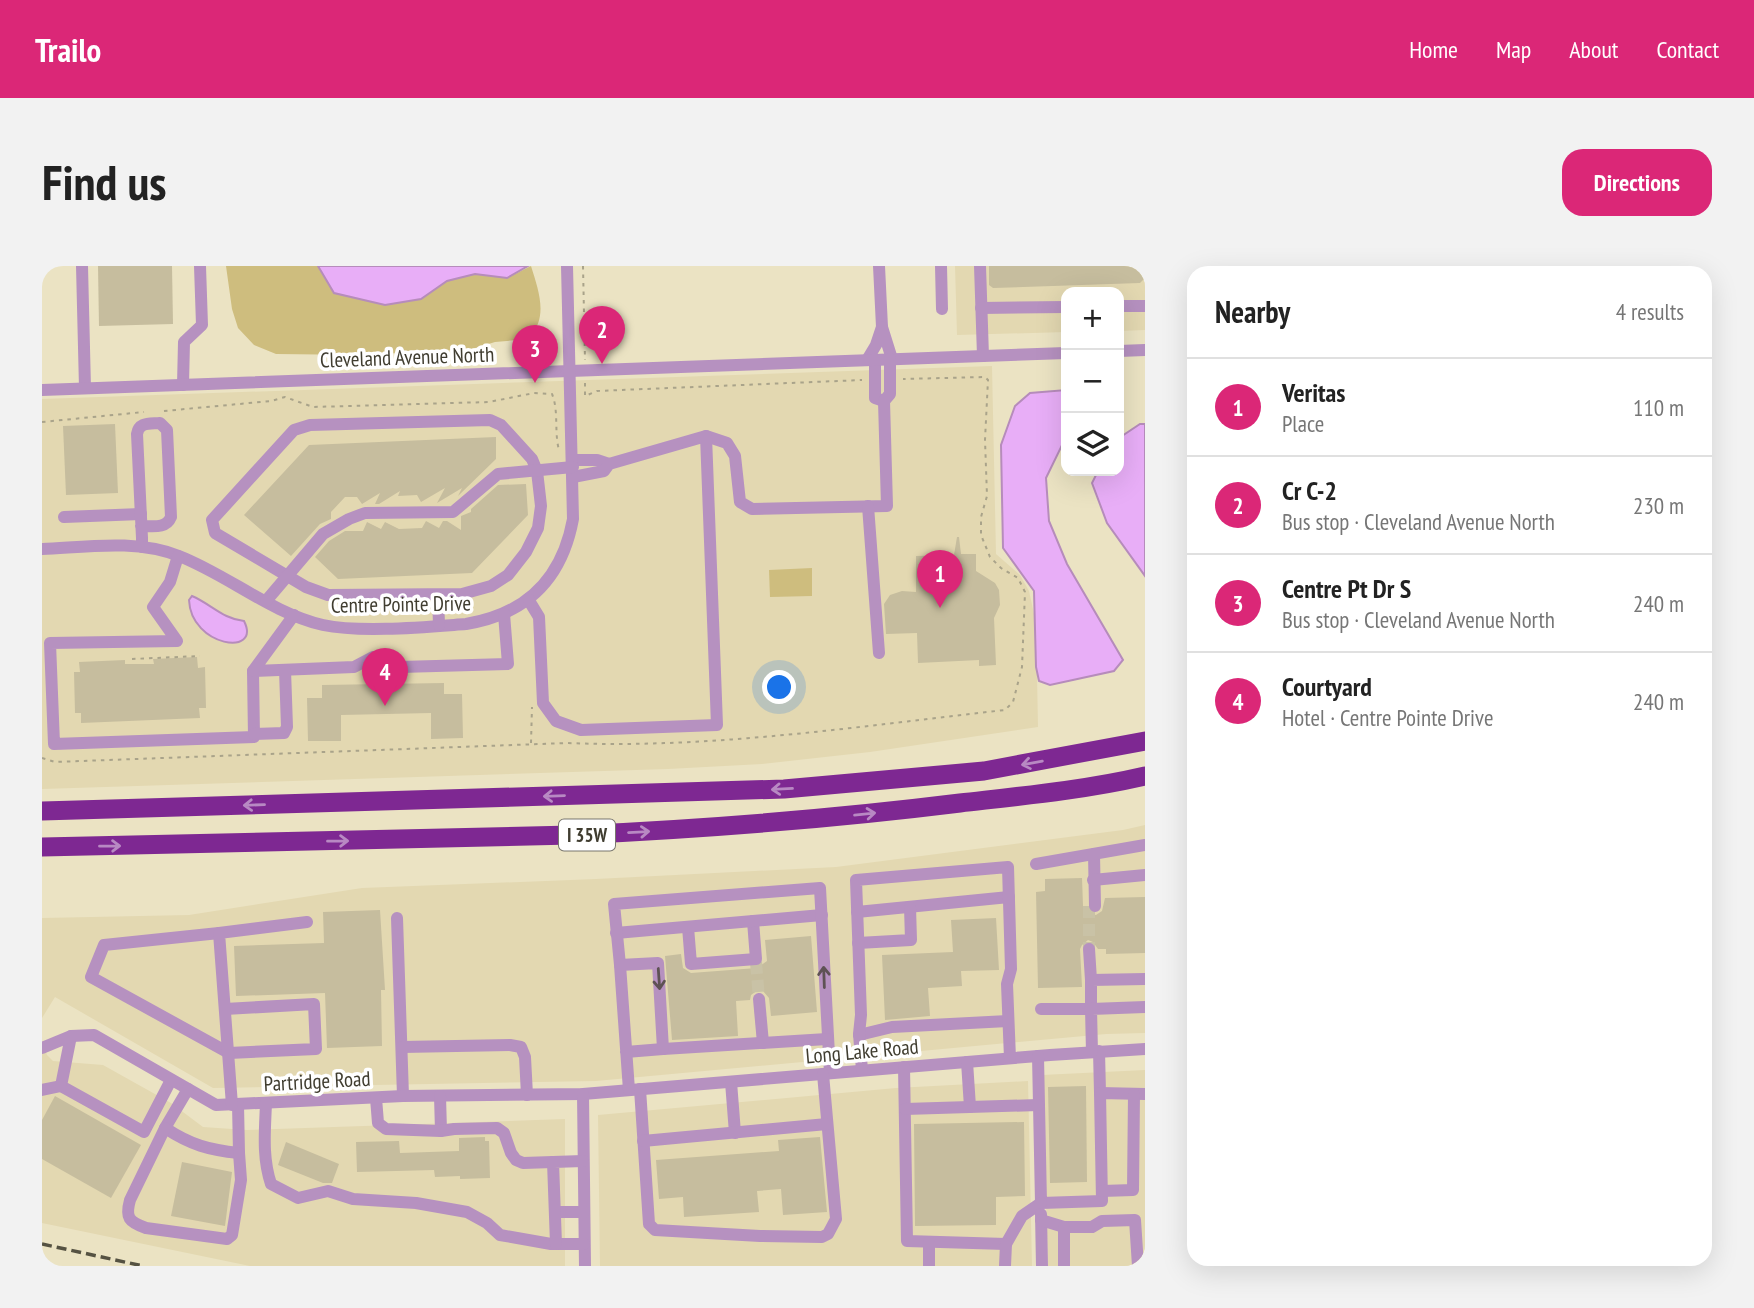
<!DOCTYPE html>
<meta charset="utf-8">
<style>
body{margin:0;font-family:"PT Sans Narrow",sans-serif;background:#f2f2f2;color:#222}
.controls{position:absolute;right:21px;top:21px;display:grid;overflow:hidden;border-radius:14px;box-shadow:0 7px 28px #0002}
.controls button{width:63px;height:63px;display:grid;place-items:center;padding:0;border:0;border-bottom:2px solid #e0e0e0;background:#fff;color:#222;font:35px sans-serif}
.you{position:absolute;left:738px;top:422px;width:24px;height:24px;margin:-18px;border:5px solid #fff;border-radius:50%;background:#1a73e8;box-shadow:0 0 0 10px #1a73e833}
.badge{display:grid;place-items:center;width:46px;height:46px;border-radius:50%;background:#db2777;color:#fff;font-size:23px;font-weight:700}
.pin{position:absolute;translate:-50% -58px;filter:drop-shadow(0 2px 4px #0008)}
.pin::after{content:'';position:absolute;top:37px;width:24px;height:21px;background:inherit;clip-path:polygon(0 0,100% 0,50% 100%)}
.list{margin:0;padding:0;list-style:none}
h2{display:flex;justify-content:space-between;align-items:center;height:91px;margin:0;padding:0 28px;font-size:30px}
h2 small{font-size:23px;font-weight:400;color:#767676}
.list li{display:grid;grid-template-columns:46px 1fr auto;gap:21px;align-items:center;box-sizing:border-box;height:98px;padding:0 28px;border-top:2px solid #e0e0e0}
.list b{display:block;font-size:26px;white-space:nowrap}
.list p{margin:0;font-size:23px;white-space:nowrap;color:#767676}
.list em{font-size:23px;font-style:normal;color:#767676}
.icon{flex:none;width:38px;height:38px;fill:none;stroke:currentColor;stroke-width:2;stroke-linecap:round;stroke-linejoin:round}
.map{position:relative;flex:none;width:1103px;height:1000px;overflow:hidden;border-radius:21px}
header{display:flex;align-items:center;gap:42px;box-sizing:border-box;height:98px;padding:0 35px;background:#db2777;color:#fff}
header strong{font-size:33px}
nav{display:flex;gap:38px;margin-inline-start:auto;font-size:24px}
.intro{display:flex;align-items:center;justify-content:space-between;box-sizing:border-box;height:168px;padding:0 42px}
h1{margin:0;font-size:49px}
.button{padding:18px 32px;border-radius:21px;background:#db2777;color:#fff;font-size:24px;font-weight:700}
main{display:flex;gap:42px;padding:0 42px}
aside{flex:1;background:#fff;border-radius:21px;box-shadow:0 7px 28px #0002}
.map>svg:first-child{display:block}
</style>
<header>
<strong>Trailo</strong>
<nav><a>Home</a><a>Map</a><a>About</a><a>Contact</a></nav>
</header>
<div class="intro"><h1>Find us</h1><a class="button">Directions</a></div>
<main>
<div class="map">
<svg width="1103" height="1000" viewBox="0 0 1103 1000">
<rect width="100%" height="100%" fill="#ebe3c3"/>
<g fill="#e3d8b1">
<path d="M913,0H1103V64L1077,65V26H1024V66L915,69Z"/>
<path d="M950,100L954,288L978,309L987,325L994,357L996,461L828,486L720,498L626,503L0,523V133Z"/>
<path d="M1103,559V767L1064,768L554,815L171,822L13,731L0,752V652L147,649L320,622L554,613L794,601L1081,564Z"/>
<path d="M0,775L5,789L11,795L61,799L129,837L161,861L205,864L523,853V1000H208L0,957Z"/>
<path d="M1103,804V1000H1006L1000,809Z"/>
<path d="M986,815L990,1000H558L556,849L854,822Z"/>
</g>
<g fill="#cebd7e">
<path d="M184,0H276L292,27L343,39L379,33L405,15L433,8L465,12L489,0C497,26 507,52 486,73L453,76L430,83L322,89L234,88L212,79L196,62L190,43Z"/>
<path d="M770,302V330L728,331L727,304Z"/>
</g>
<g fill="#e8aef7" stroke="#b68cbb" stroke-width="2">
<path d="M276,0H486L465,12L433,8L405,15L379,33L343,39L292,27Z"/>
<path d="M1024,124V171L1004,212L1007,255L1025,298L1081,394L1072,405L1008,419L997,415L994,401L992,325L961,282L959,179L973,140L988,127Z"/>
<path d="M1098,158H1103V310L1065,257L1050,217L1056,205H1077V172Z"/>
<path d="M150,330C169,338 181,353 202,355C220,391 149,381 147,334Z"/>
</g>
<g fill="#c6bd9e">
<path d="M56,0H130L131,58L57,60Z"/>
<path d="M947,0H1103V12L1098,17L951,22L947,19Z"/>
<path d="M73,158L76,227L24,229L21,160Z"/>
<path d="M454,171V193L416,230L420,222L395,237L403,222L379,236L375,229L356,230L358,225L337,238H333L338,227L320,238L315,231H303L289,246V253L278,258L249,290L202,249L267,179Z"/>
<path d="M484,218L486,249L430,307L296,313L273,291L287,275L303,265H321L325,256L339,263L343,256L357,263L380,262L384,255L397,262L401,255H405L419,264V250L429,246V243L456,219Z"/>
<path d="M915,271H917L919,288H934V305L953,317L957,324L958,339L952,352L954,399L937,400V394L876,397L875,367L844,368L842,338L848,329L860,325L874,326V290L912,289Z"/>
<path d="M155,391L156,402L163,401L164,442H157L158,452L39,457V447H33L32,406H38L37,396L83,394V398H112L111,393Z"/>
<path d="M402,417V428H420L421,472L389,473V447L299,449V475H266L265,432H280V419Z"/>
<path d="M1040,612L1041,640H1044L1049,648L1054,649L1060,645L1063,632L1103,631V687L1064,688V683H1056L1051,676L1046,674L1040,679L1038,683L1040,721L996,722L994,626L1003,625V613Z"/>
<path d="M338,644L343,724H339L340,780L285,782L283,727L194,730L192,680L282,677L281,646Z"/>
<path d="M954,652L957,704L919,705L920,720L886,722L888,750L843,754L840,689L911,686L909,654Z"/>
<path d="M769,670L775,746L729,750L727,732L721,725L716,724L709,729L708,734L694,735L696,770L630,774L623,690L639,688L641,702L649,707L715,702L725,695L723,674Z"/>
<path d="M1044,820L1045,916L1008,917L1006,821Z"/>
<path d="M13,830L99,879L69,932L0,893V854Z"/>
<path d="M982,856L983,930L954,931V959L873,960L872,858Z"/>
<path d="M443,871V875H447L448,912L418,913V910L393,911L392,904L315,906L314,876L357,875L358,887L417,885V872Z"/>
<path d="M778,871L785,946L741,949L739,923L715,925L717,946L642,951L641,931L617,933L614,894L737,885L736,874Z"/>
<path d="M244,876L297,898L290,917H281L236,899Z"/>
<path d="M140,896L190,906L183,960L129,950Z"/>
</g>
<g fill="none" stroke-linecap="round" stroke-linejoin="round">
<g stroke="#c9c2a6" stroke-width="12" stroke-dasharray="12 6" stroke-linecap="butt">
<path d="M1047,640V683"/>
<path d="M714,696L717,733"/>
</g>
<g stroke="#a9a38a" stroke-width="2" stroke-dasharray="3.5 5" stroke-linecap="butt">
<path d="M541,0L543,94"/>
<path d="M543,117V130L555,125L820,114"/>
<path d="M122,145L229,135L243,131L271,141L447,136L492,127L510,128C517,145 512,166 517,184"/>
<path d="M0,156L102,146"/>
<path d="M90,393L158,390"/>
<path d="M489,477L490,441"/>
<path d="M0,492L13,496L525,477C672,483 818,460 963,444L971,436L980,401L983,326L976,312L959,302L948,291L939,269V251L945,230L943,174L946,114L943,111L861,113"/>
</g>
<g stroke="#b691c0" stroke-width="12">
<path d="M40,0L43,122"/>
<path d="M837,0L840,61"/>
<path d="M899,0L900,43"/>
<path d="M938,0L941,90"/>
<path d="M1077,40H1103"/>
<path d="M939,42L1024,41"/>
<path d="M1077,85L1103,84"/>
<path d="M825,94L834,79L840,61L850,93"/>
<path d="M833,94V132L842,135"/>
<path d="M141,119L142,76L160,59L158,0"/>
<path d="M0,124L1024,87"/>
<path d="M448,154L459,159L490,193L495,205L499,240L496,262L484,286L466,309L449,320L420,328L286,329L264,321L173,267L170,254L252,164L268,159Z"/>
<path d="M664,170L685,177L693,190L698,236L710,243L845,240L842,135L848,128V93"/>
<path d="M530,194H555L567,198"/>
<path d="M826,240L837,387"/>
<path d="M22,251L99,248"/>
<path d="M99,260C111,260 124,263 129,251L125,164L118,157C107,158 97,156 95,168L100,272V281"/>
<path d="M0,283C45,281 94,273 137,290C186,309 229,347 281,359C319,367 383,361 424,358C485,348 520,313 531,253L525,0"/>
<path d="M136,290L128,316L111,341L135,375L8,377L12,478L212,471L211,405"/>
<path d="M396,329L397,359"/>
<path d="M486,333L497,351L501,437L514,455L539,464L675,459L664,170L567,198L562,205L531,211"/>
<path d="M224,335L281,268L307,253L323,247L411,246L456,208L531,201"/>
<path d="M252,349L211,405L312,401L331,391H340L358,401L466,398L462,348"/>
<path d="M212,468L242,467L245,461L243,404"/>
<path d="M1052,588L1053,640"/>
<path d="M994,598L1103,579"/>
<path d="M1051,614L1103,609"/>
<path d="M815,646L967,631"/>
<path d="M355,652L361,830"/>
<path d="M646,661L649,698L714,693L711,655"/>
<path d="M177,667L62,679L49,711L187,787L274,783L272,738L183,743"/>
<path d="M574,667L780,649"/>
<path d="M816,677L869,674L868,641"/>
<path d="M1047,683L1049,714"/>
<path d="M578,699L572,638L778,622L788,807"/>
<path d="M717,733L721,777"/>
<path d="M999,743H1049V714L1103,713"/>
<path d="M817,769L850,761L966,755"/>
<path d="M29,770L19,820L102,866L129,814"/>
<path d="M360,781L468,779L479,781L483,791L485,829"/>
<path d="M0,782L29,770L52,769L174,839L361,830L541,828L1008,789L1103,783"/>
<path d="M621,783L785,773"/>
<path d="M1057,785L1058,827"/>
<path d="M584,786L621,783L616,697L578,699L587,824"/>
<path d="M1050,786L1049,743L1103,741"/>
<path d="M996,790L999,937L1060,935L1058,827L1103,828"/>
<path d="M925,796L928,841"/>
<path d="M862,801L865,975L964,978L980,950L999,937"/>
<path d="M820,804L817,768L819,749L814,614L966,601L969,703L965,718L968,792"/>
<path d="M689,816L693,867"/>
<path d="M146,823L123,862C149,879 167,884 197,887L196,838"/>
<path d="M598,823L607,958L613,964L718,970L780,971L786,968L794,953L781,808"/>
<path d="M0,824L19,820"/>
<path d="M541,828L543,1000"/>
<path d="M398,830L399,865"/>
<path d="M334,832L336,857L344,863L399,865L412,863L455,862L462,867L469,887L474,894L481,897L511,896"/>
<path d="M224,837C223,865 220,891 229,918L256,932L286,925L311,933L374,937L425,946L445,957L458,969L509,978H542"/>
<path d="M190,839L177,667L265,656"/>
<path d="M863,843L996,839"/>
<path d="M123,862L88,934C83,952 87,956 104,962L185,973L190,969L199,914L197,887"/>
<path d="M601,875L785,858"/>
<path d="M1060,925L1091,924L1092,828"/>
<path d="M513,946H542"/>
<path d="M999,948L1000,1000"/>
<path d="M999,954L1022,961H1050L1060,955L1093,954L1096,1000"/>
<path d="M1022,961V1000"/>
<path d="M514,978L511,896L541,895"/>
<path d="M887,1000V976"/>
<path d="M963,1000L964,978"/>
</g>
<g stroke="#7e2892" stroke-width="19">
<path d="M0,545L742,523L942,505L1103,475"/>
<path d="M0,581L530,569C660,563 789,553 918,537C979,530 1043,524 1103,510"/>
</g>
<path stroke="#555242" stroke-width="3.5" stroke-dasharray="10 5" stroke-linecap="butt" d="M0,978L101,1000"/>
</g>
<defs><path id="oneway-shaft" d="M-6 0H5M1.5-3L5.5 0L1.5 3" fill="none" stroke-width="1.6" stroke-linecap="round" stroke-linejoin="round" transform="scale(1.75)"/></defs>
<g stroke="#b889c3">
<use href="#oneway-shaft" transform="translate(990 497) rotate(170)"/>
<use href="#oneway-shaft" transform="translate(740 523) rotate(177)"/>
<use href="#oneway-shaft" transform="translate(512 530) rotate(178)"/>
<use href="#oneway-shaft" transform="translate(212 539) rotate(178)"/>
<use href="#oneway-shaft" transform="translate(823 548) rotate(-6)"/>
<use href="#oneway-shaft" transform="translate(597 566) rotate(-3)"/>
<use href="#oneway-shaft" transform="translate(296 575) rotate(-1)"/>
<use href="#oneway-shaft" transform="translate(68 580) rotate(-1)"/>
</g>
<g stroke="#5e5254">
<use href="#oneway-shaft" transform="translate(782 711) rotate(-92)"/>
<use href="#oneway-shaft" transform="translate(617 713) rotate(86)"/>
</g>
<g text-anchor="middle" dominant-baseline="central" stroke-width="7" stroke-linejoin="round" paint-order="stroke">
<rect fill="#fff" stroke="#79776e" stroke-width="2" x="517" y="553.5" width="56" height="31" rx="5"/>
<g font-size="19" font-weight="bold" fill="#403d30">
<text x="545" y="569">I 35W</text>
</g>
<g font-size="21" fill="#403d30" stroke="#fff">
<text transform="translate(365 91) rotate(-2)">Cleveland Avenue North</text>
<text transform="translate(359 338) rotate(-1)">Centre Pointe Drive</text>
<text transform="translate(820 785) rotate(-5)">Long Lake Road</text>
<text transform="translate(275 815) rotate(-3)">Partridge Road</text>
</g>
</g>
</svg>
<div class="controls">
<button>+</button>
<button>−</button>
<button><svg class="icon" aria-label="layers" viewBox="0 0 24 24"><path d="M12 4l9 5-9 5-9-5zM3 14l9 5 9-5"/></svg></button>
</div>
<div class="you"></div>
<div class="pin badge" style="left:898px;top:342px">1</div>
<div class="pin badge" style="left:560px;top:98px">2</div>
<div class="pin badge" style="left:493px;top:117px">3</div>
<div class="pin badge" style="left:343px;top:440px">4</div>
</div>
<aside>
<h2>Nearby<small>4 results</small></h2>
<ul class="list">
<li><span class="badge">1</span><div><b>Veritas</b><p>Place</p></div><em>110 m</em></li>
<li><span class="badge">2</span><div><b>Cr C-2</b><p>Bus stop · Cleveland Avenue North</p></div><em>230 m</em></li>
<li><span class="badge">3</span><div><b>Centre Pt Dr S</b><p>Bus stop · Cleveland Avenue North</p></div><em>240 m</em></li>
<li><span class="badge">4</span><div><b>Courtyard</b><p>Hotel · Centre Pointe Drive</p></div><em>240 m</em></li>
</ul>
</aside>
</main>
